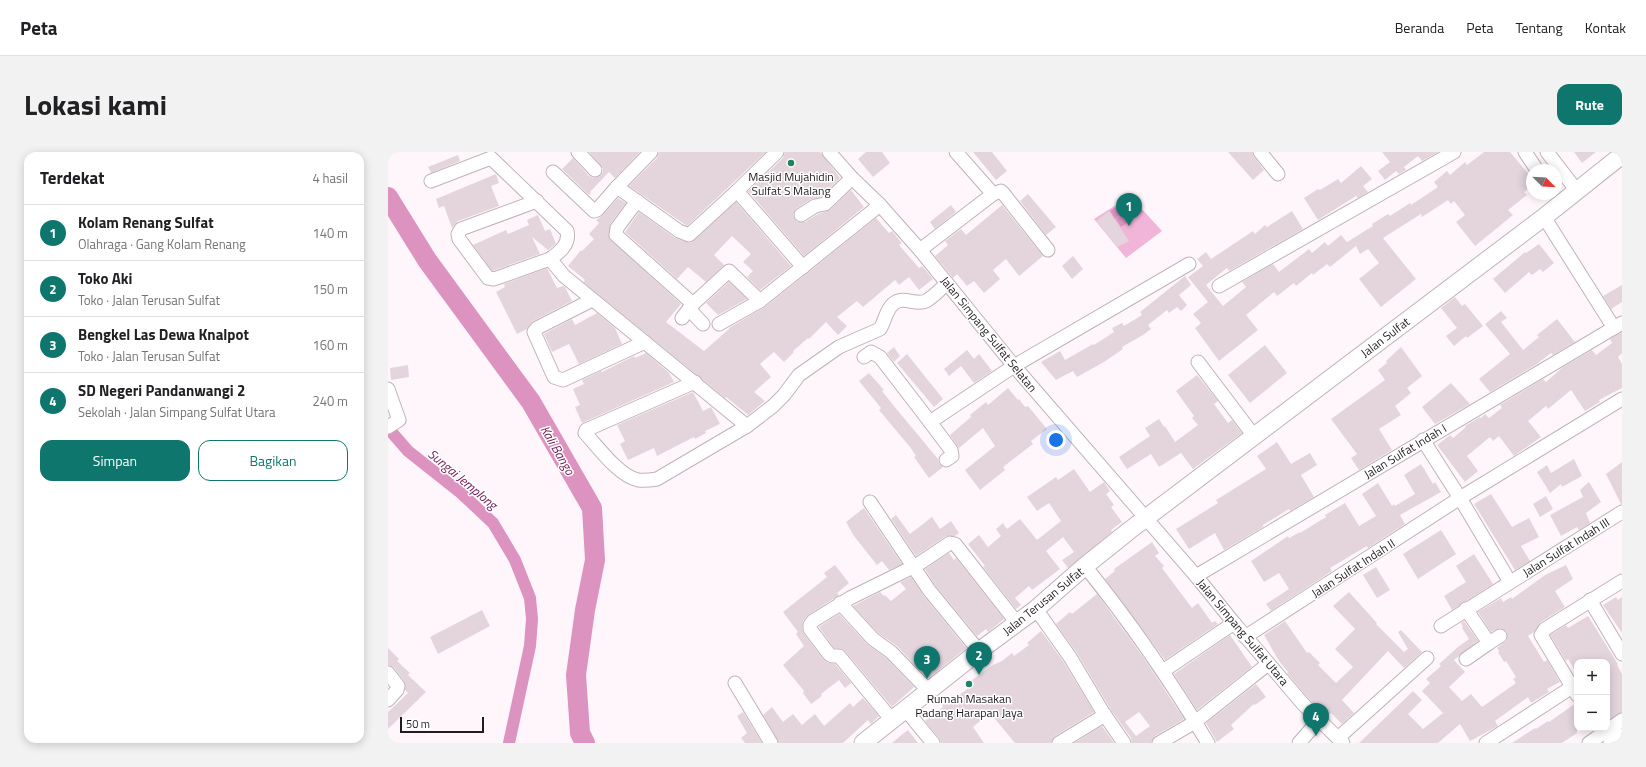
<!DOCTYPE html>
<html lang="id">
<meta charset="utf-8">
<style>
body{margin:0;font-family:"Titillium Web",sans-serif;background:#f2f2f2;color:#202124}
.controls{position:absolute;right:12px;bottom:12px;display:grid;overflow:hidden;border-radius:8px;box-shadow:0 2px 10px #0003}
.controls button{width:36px;height:36px;display:grid;place-items:center;padding:0;border:0;border-bottom:1px solid #e0e0e0;background:#fff;color:#202124;font:20px sans-serif}
.compass{position:absolute;left:1138px;top:12px;width:36px;height:36px;border-radius:50%;background:#fff;box-shadow:0 2px 10px #0003;rotate:114deg}
.scale{position:absolute;left:12px;bottom:10px;width:84px;box-sizing:border-box;padding-left:4px;border:2px solid #211c1f;border-top:0;font-size:11px;line-height:14px;white-space:nowrap;color:#211c1f;-webkit-text-stroke:3px #fff;paint-order:stroke}
.you{position:absolute;left:668px;top:288px;width:14px;height:14px;margin:-10px;border:3px solid #fff;border-radius:50%;background:#1a73e8;box-shadow:0 0 0 6px #1a73e833}
.badge{display:grid;place-items:center;width:26px;height:26px;border-radius:50%;background:#0f766e;color:#fff;font-size:13px;font-weight:700}
.pin{position:absolute;translate:-50% -33px;filter:drop-shadow(0 1px 2px #0008)}
.pin::after{content:'';position:absolute;top:21px;width:14px;height:12px;background:inherit;clip-path:polygon(0 0,100% 0,50% 100%)}
.list{margin:0;padding:0;list-style:none}
h2{display:flex;justify-content:space-between;align-items:center;height:52px;margin:0;padding:0 16px;font-size:17px}
h2 small{font-size:13px;font-weight:400;color:#757577}
.list li{display:grid;grid-template-columns:26px 1fr auto;gap:12px;align-items:center;box-sizing:border-box;height:56px;padding:0 16px;border-top:1px solid #e0e0e0}
.list b{display:block;font-size:15px;white-space:nowrap}
.list p{margin:0;font-size:13px;white-space:nowrap;color:#757577}
.list em{font-size:13px;font-style:normal;color:#757577}
.actions{display:flex;gap:8px;padding:12px 16px}
.actions a{flex:1;padding:9px 0;border:1px solid #0f766e;border-radius:12px;text-align:center;font-size:14px;color:#0f766e}
.actions .main{background:#0f766e;color:#fff}
.map{position:relative;flex:none;width:1234px;height:591px;overflow:hidden;border-radius:12px}
header{display:flex;align-items:center;gap:24px;box-sizing:border-box;height:56px;padding:0 20px;background:#fff;border-bottom:1px solid #e0e0e0}
header strong{font-size:19px}
nav{display:flex;gap:22px;margin-inline-start:auto;font-size:14px}
.intro{display:flex;align-items:center;justify-content:space-between;box-sizing:border-box;height:96px;padding:0 24px}
h1{margin:0;font-size:28px}
.button{padding:10px 18px;border-radius:12px;background:#0f766e;color:#fff;font-size:14px;font-weight:700}
main{display:flex;gap:24px;padding:0 24px}
aside{flex:1;background:#fff;border-radius:12px;box-shadow:0 2px 10px #0003}
.map>svg:first-child{display:block}
</style>
<header>
<strong>Peta</strong>
<nav><a>Beranda</a><a>Peta</a><a>Tentang</a><a>Kontak</a></nav>
</header>
<div class="intro"><h1>Lokasi kami</h1><a class="button">Rute</a></div>
<main>
<aside>
<h2>Terdekat<small>4 hasil</small></h2>
<ul class="list">
<li><span class="badge">1</span><div><b>Kolam Renang Sulfat</b><p>Olahraga · Gang Kolam Renang</p></div><em>140 m</em></li>
<li><span class="badge">2</span><div><b>Toko Aki</b><p>Toko · Jalan Terusan Sulfat</p></div><em>150 m</em></li>
<li><span class="badge">3</span><div><b>Bengkel Las Dewa Knalpot</b><p>Toko · Jalan Terusan Sulfat</p></div><em>160 m</em></li>
<li><span class="badge">4</span><div><b>SD Negeri Pandanwangi 2</b><p>Sekolah · Jalan Simpang Sulfat Utara</p></div><em>240 m</em></li>
</ul>
<div class="actions"><a class="main">Simpan</a><a>Bagikan</a></div>
</aside>
<div class="map">
<svg width="1234" height="591" viewBox="0 0 1234 591">
<rect width="100%" height="100%" fill="#fff6fb"/>
<path fill="#f0b5d8" d="M742,44L774,79L738,106L706,67Z"/>
<g fill="#dd93c0">
<path d="M742,45L748,52L727,67L722,59Z"/>
<path d="M749,53L755,60L733,75L728,67Z"/>
</g>
<g fill="none" stroke-linecap="round" stroke-linejoin="round">
<path stroke="#dd93c0" stroke-width="12" d="M0,276L20,299L73,341L105,371L127,408L142,446L144,467L142,494L121,591"/>
<path stroke="#dd93c0" stroke-width="20" d="M0,45L39,108L143,250L204,356L207,408L197,458L188,523L192,581L197,591"/>
</g>
<g fill="#e4d5dd" fill-rule="evenodd">
<path d="M201,0H252L227,26L221,20L202,40L203,41L201,43L174,17L185,6L201,24L205,26L212,24L215,20V16Z"/>
<path d="M271,0H378L299,74L241,34L269,6Z"/>
<path d="M397,0H432L452,26L433,45L423,47L408,57L405,63L409,70H417L430,62L442,58L463,38L476,55L416,104L360,39L395,6Z"/>
<path d="M478,0H494L502,11L485,25L470,7Z"/>
<path d="M585,0H604L619,19L608,28Z"/>
<path d="M840,0H864L866,5L876,18L865,28Z"/>
<path d="M994,0H1050L1034,9L1030,4L1016,15L1018,18L1011,22L1008,19L997,28L990,19L1002,10Z"/>
<path d="M1096,0H1122L1144,26V33L1136,40L1139,43L1120,58L1125,63L1087,94L1068,70L1077,63L1066,49L1063,52L1060,48L1034,65L1033,62L995,86L1028,127L993,155L971,127L991,111L980,97L972,102L968,94L942,115L939,112L925,123L924,121L908,134L906,131L889,144L886,140L858,163L870,178L831,209L807,176L813,171L805,162L820,150L800,125L815,114L809,107L818,100L823,107L865,79L867,82L877,73L879,75L904,59L915,77L841,119L839,116L818,133L835,154L858,135L854,130L885,112L891,120L921,97L924,101L937,90L940,94L953,83L959,90L985,74L984,72L1000,62L1002,64L1022,51L1023,53L1050,35L1046,30L1059,19L1062,23L1077,10L1079,13Z"/>
<path d="M1186,0H1208L1194,11Z"/>
<path d="M70,3L72,9L43,21L40,15Z"/>
<path d="M973,14L984,27L975,34L980,40L970,46L968,44L930,68L916,46L930,37L932,38L950,27L953,31Z"/>
<path d="M108,22L111,31L103,34L111,54L70,69L64,76L56,54L51,56L48,47Z"/>
<path d="M640,42L668,75L658,83L632,49Z"/>
<path d="M230,46L238,51L222,72L221,86L293,152L278,170L316,199L341,177V176L377,155L488,66L501,81L504,79L514,91L511,93L531,116L534,114L545,127L531,138L521,125L511,133L507,128L475,155L469,149L449,165L459,174L450,183L438,170L421,187L420,186L405,199L406,200L396,210L386,200L372,212L383,225L366,240L377,249L360,263L338,245L337,246L195,130L197,128L180,114L193,98L194,99L206,87L201,82L211,71L208,68L215,63Z"/>
<path d="M348,50L403,114L372,138L359,125L365,119L355,110L363,102L344,84L326,103L336,113L318,130L300,115L289,127L237,80L251,60L287,86L303,91Z"/>
<path d="M563,53L568,60L547,77L542,70Z"/>
<path d="M614,53L655,104L631,124L618,107L605,118L612,127L596,141L586,129L579,134L569,122L565,126L547,104L560,93L557,89L573,77L578,83Z"/>
<path d="M721,59L741,89L729,95L708,69Z"/>
<path d="M150,63L157,79L162,77L168,92L160,98L144,85L152,102L104,119L85,93L118,78L120,82L141,73L139,68Z"/>
<path d="M1151,92L1166,111L1155,120L1152,117L1144,123L1141,120L1117,141L1105,127L1137,100L1138,101Z"/>
<path d="M685,104L695,117L684,127L674,114Z"/>
<path d="M159,116L169,136L175,134L177,135L184,149L145,169L139,177L129,182L108,140L117,135L116,132Z"/>
<path d="M797,124L803,133L791,143L799,153L793,159L789,155L781,161L779,158L760,173L763,177L755,183L734,195L735,197L716,210L689,225L685,219L668,228L653,210L672,199L677,208L705,192L706,193L726,180L724,176L734,171L736,174L754,163L752,160Z"/>
<path d="M341,130L359,147L330,163L318,151Z"/>
<path d="M1234,133V150L1223,157L1215,144Z"/>
<path d="M1067,145L1074,154L1077,152L1095,174L1079,186L1078,184L1066,194L1058,184L1069,176L1053,156Z"/>
<path d="M1113,159L1119,166L1113,170L1135,198L1151,185L1149,183L1169,167L1187,190L1165,203L1163,201L1149,212L1102,240L1091,227L1122,202L1097,172Z"/>
<path d="M209,161L227,176L234,192L191,212L181,192L164,200L156,182L184,167L187,173Z"/>
<path d="M1234,180V201L1230,205L1234,212V236L1211,248L1212,250L1197,259L1183,238L1160,257L1158,254L1140,269L1153,285L1126,304L1111,284L1105,289L1102,285L1079,304L1090,319L1077,330L1049,293L1062,283L1065,286L1078,275L1077,274L1092,265L1093,266L1097,262L1101,266L1114,256L1112,253L1155,227L1158,230L1175,215L1204,198L1208,203L1224,191L1222,187Z"/>
<path d="M877,193L899,221L862,251L840,223Z"/>
<path d="M506,195L512,204L506,210L499,201Z"/>
<path d="M1013,195L1034,224L1019,236L1023,241L1007,254L1013,263L991,277L1004,298L971,318L963,306L969,302L943,267L997,228L990,218L999,211L998,209Z"/>
<path d="M579,198L586,207L591,202L604,219L586,231L573,214L561,224L556,217Z"/>
<path d="M258,201L281,221L286,230L194,271L187,255L192,253L185,237L196,232L194,228L198,226L213,219L214,220L246,204L247,206Z"/>
<path d="M519,202L555,247L546,255L509,211Z"/>
<path d="M20,213L21,225L3,228L2,216Z"/>
<path d="M481,221L496,238L494,239L510,259L550,307L551,312L555,315L541,326L526,305L528,304L522,295L491,258L493,256L471,229Z"/>
<path d="M809,223L830,249L826,252L840,271L844,268L854,281L805,317L793,301L771,315L763,302L739,317L731,305L762,284L757,276L771,267L776,275L777,274L787,290L810,273L804,266L806,264L788,239Z"/>
<path d="M1063,231L1082,252L1047,272L1034,255Z"/>
<path d="M620,236L630,248L631,247L637,255L640,254L659,277L643,289L645,292L615,315L617,318L592,338L577,318L607,294L595,276L571,296L562,283L583,265L582,263L598,250L600,253Z"/>
<path d="M305,240L315,259L323,255L332,272L317,279L318,281L307,287L306,285L269,304L266,296L240,308L232,292L237,289L229,273Z"/>
<path d="M889,290L903,312L922,301L929,313L913,323L926,345L902,359L901,357L875,373V375L836,398L827,381L801,397L788,377L830,351L828,348L878,317L869,304Z"/>
<path d="M1186,307L1194,324L1174,335L1173,332L1162,341L1149,320L1159,313L1163,321Z"/>
<path d="M1234,310V352H1233L1218,322Z"/>
<path d="M1033,312L1045,332L1047,330L1053,340L1012,363L1017,372L980,396L979,394L942,416L944,419L883,459L878,452L901,437L891,421L876,430L863,409L900,384L901,386L912,380V381L938,365L937,363L957,351L971,374L988,364L974,342L990,331L1004,354L1006,352L1007,354L1027,342L1016,323Z"/>
<path d="M686,317L702,340L716,330L722,339L718,342L726,353L723,355L734,370L723,378L724,380L680,416L674,408L686,400L675,385L658,399L672,417L644,438L641,434L627,446L633,453L628,457L595,415L597,414L580,392L591,383L600,395L613,384L608,377L615,371L619,377L632,367L649,388L673,369L661,351L649,359L639,345L668,325L670,328Z"/>
<path d="M1201,330L1213,350L1198,361L1202,371L1191,378L1189,375L1173,384L1162,363L1195,345L1192,338Z"/>
<path d="M1103,342L1124,375L1141,366L1151,385L1133,394L1142,409L1127,418L1086,352Z"/>
<path d="M1158,344L1165,357L1152,365L1145,352Z"/>
<path d="M476,356L514,412L501,418L494,409L489,413L466,384L458,370Z"/>
<path d="M508,363L522,382L544,365L552,377L563,369L571,381L567,384H558L528,404L503,367Z"/>
<path d="M1053,378L1068,402L1030,427L1015,402Z"/>
<path d="M764,390L771,401L767,404L776,414L774,416L804,456L810,451L824,471L827,469L830,472L777,508L717,427L727,419L726,417Z"/>
<path d="M561,401L566,408L568,406L616,467L600,480L598,477L589,484L547,433L537,417Z"/>
<path d="M1086,402L1105,432L1064,458L1056,444L1078,430L1068,414Z"/>
<path d="M447,413L461,431L449,441L451,443L419,464L415,469L414,477L416,482L435,507L440,511L447,512L463,531L457,536L451,528L433,542L434,544L423,552L415,541L416,539L395,513L416,494L408,482L410,480L395,460L439,425L436,421Z"/>
<path d="M1178,413L1185,427L1167,439L1177,455L1153,470L1146,480L1140,484L1156,510L1159,508L1172,530L1159,537L1161,540L1143,551L1140,545L1107,569L1110,574L1082,589L1072,572L1050,591H971L1025,539L1034,548L1020,562L1035,577L1055,561L1034,539L1042,531L1038,527L1053,514L1051,512L1070,495L1081,487L1074,476L1075,475L1073,471L1076,469L1090,489L1066,508L1077,520L1061,535L1074,549L1083,542L1094,555L1128,531L1125,527L1128,525L1118,509L1116,510L1110,500L1111,499L1109,496L1119,488V480L1112,476L1103,480L1090,460L1113,446L1115,450L1123,445L1124,447L1157,423Z"/>
<path d="M988,415L1002,438L989,446L975,423Z"/>
<path d="M523,425L535,443L578,496L540,527L509,494L490,481L465,454L492,440L496,444L497,443L503,449L518,437L512,430Z"/>
<path d="M961,440L989,471L988,472L1016,500L1020,497L1010,480L1013,478L1034,500L1016,516L1000,499L954,548L966,561L954,572L943,561L939,564L921,547L899,521L900,520L891,509L876,483L897,469L919,501L921,500L932,511L930,513L948,531L965,515L947,497L967,477L945,454Z"/>
<path d="M709,442L755,505L796,567L767,584L763,591H744L743,586L723,558L689,501L668,472L682,460L684,462ZM751,560L762,574L748,584L737,570Z"/>
<path d="M1228,445L1230,448L1234,445V481L1215,453Z"/>
<path d="M94,458L102,474L50,502L42,485Z"/>
<path d="M451,462L479,492L498,506L526,535L504,555L457,499L454,497L446,496L431,475Z"/>
<path d="M1200,464L1230,512L1229,513L1234,522V560L1219,569V510H1189V522L1180,507L1178,509L1162,483L1178,473L1180,476Z"/>
<path d="M653,479L675,509L706,560L667,584L663,591H627L602,561L585,575L596,591H553L551,586L537,569L555,555L553,551L564,543L567,546L586,532L584,528L605,513L614,509L624,501L626,504L641,493L639,491Z"/>
<path d="M842,483L864,515L809,558L786,522Z"/>
<path d="M0,496L11,507L9,509L22,521L20,523L38,540L0,577V560L20,541L17,538L16,529L6,516L0,513Z"/>
<path d="M868,532L878,545L867,553L866,552L843,573L846,577L829,590L818,571Z"/>
<path d="M475,546L491,564L483,572L480,568L455,591H391L375,563L384,555L395,570L405,562L414,573L427,562L436,574L462,551L465,555Z"/>
<path d="M1188,551H1189V581L1174,591H1124L1147,576L1148,577L1160,569L1161,570Z"/>
<path d="M355,560L374,591H357L353,586L359,581L349,564Z"/>
<path d="M714,574L726,591H686Z"/>
<path d="M520,578L530,591H504L511,585Z"/>
</g>
<g fill="none" stroke-linecap="round" stroke-linejoin="round">
<g stroke="#c0b2ba" stroke-width="15">
<g id="minor">
<path d="M190,0L207,18"/>
<path d="M441,0L464,26L492,53L532,98L626,214L808,424L846,471L915,552L955,591"/>
<path d="M568,0L605,42L613,39L615,41L660,98"/>
<path d="M872,0L890,22"/>
<path d="M1137,0L1149,18"/>
<path d="M1159,0L1189,39"/>
<path d="M165,20L206,59L209,58L229,35L263,0"/>
<path d="M43,29L103,6L179,79C182,92 172,100 162,107L176,124L359,274L385,254L396,243L411,223L451,195L492,177C497,169 498,158 505,152C516,143 527,154 538,149C545,145 553,137 559,131"/>
<path d="M229,35L291,79L301,83L349,39L389,0"/>
<path d="M349,39L415,115"/>
<path d="M149,49L73,77L70,82L71,87L100,126L106,127L162,107"/>
<path d="M249,49L229,76L228,83L305,152"/>
<path d="M413,63L427,54L437,52L464,26"/>
<path d="M1156,65L1226,176"/>
<path d="M532,98L605,42"/>
<path d="M831,134L1066,0"/>
<path d="M204,148L149,176L146,180L166,225L175,228L257,190"/>
<path d="M301,157L315,172"/>
<path d="M294,166L305,152L341,119L372,149"/>
<path d="M331,172L372,149L492,53"/>
<path d="M476,205L483,200L492,205L542,270L626,214L801,112"/>
<path d="M810,210L866,284"/>
<path d="M307,230L198,278L197,281C210,295 231,324 250,328C257,329 263,328 269,327L359,274"/>
<path d="M0,237L11,268L0,275"/>
<path d="M542,270L563,298L564,304L558,308"/>
<path d="M1035,288L1072,346L1122,430"/>
<path d="M482,350L541,438L591,499"/>
<path d="M697,414C742,470 783,529 820,591"/>
<path d="M808,424L1234,171"/>
<path d="M1202,448L1234,502"/>
<path d="M452,451L485,487L503,500L541,539"/>
<path d="M648,457L682,505L716,562L736,591"/>
<path d="M1053,474L1234,360"/>
<path d="M857,485L1072,346L1234,247"/>
<path d="M1101,491L1112,484"/>
<path d="M1078,507L1101,491L1078,457"/>
<path d="M775,519L846,471"/>
<path d="M0,521L10,534L9,538L0,548"/>
<path d="M347,531L383,591"/>
<path d="M1189,543L1153,483L1157,477L1234,429"/>
<path d="M517,557L545,591"/>
<path d="M504,568L451,504H444L441,502L422,477V473L425,469L462,446L529,413L562,391L567,392L629,471"/>
<path d="M950,586L1039,506"/>
<path d="M671,591L717,563"/>
<path d="M771,591L807,570L880,512"/>
<path d="M911,591L931,568"/>
<path d="M1098,591L1184,535"/>
<path d="M1201,591L1234,568"/>
<path d="M1222,591L1234,583"/>
</g>
</g>
<g stroke="#c0b2ba" stroke-width="19">
<path id="major" d="M475,591L591,499L648,457L697,414L742,378L1156,65L1234,3"/>
</g>
<use href="#minor" stroke="#fff" stroke-width="13"/>
<use href="#major" stroke="#fff" stroke-width="17"/>
</g>
<g fill="#1e845e" stroke="#fff" stroke-width="1.5">
<circle cx="403" cy="11" r="4"/>
<circle cx="581" cy="532" r="4"/>
</g>
<g text-anchor="middle" dominant-baseline="central" stroke-width="3" stroke-linejoin="round" paint-order="stroke">
<g font-size="12" fill="#211c1f" stroke="#fff">
<text x="403" y="24">Masjid Mujahidin<tspan x="403" dy="14">Sulfat S Malang</tspan></text>
<text x="581" y="546">Rumah Masakan<tspan x="581" dy="14">Padang Harapan Jaya</tspan></text>
</g>
<g font-size="12" fill="#211c1f" stroke="#fff">
<text transform="translate(601 182) rotate(51)">Jalan Simpang Sulfat Selatan</text>
<text transform="translate(997 185) rotate(-37)">Jalan Sulfat</text>
<text transform="translate(1017 299) rotate(-31)">Jalan Sulfat Indah I</text>
<text transform="translate(1178 395) rotate(-32)">Jalan Sulfat Indah III</text>
<text transform="translate(965 416) rotate(-33)">Jalan Sulfat Indah II</text>
<text transform="translate(655 449) rotate(-39)">Jalan Terusan Sulfat</text>
<text transform="translate(855 480) rotate(50)">Jalan Simpang Sulfat Utara</text>
</g>
<g font-size="13" font-style="italic" fill="#6f1a55" stroke="#fff">
<text transform="translate(170 298) rotate(60)">Kali Bango</text>
<text transform="translate(75 327) rotate(40)">Sungai Jemplong</text>
</g>
</g>
</svg>
<div class="controls">
<button>+</button>
<button>−</button>
</div>
<svg class="compass" viewBox="-18 -18 36 36"><path d="M0-13l5 13h-10z" fill="#e53935"/><path d="M0 13l5-13h-10z" fill="#757577"/></svg>
<div class="scale">50 m</div>
<div class="you"></div>
<div class="pin badge" style="left:741px;top:74px">1</div>
<div class="pin badge" style="left:591px;top:523px">2</div>
<div class="pin badge" style="left:539px;top:527px">3</div>
<div class="pin badge" style="left:928px;top:584px">4</div>
</div>
</main>
